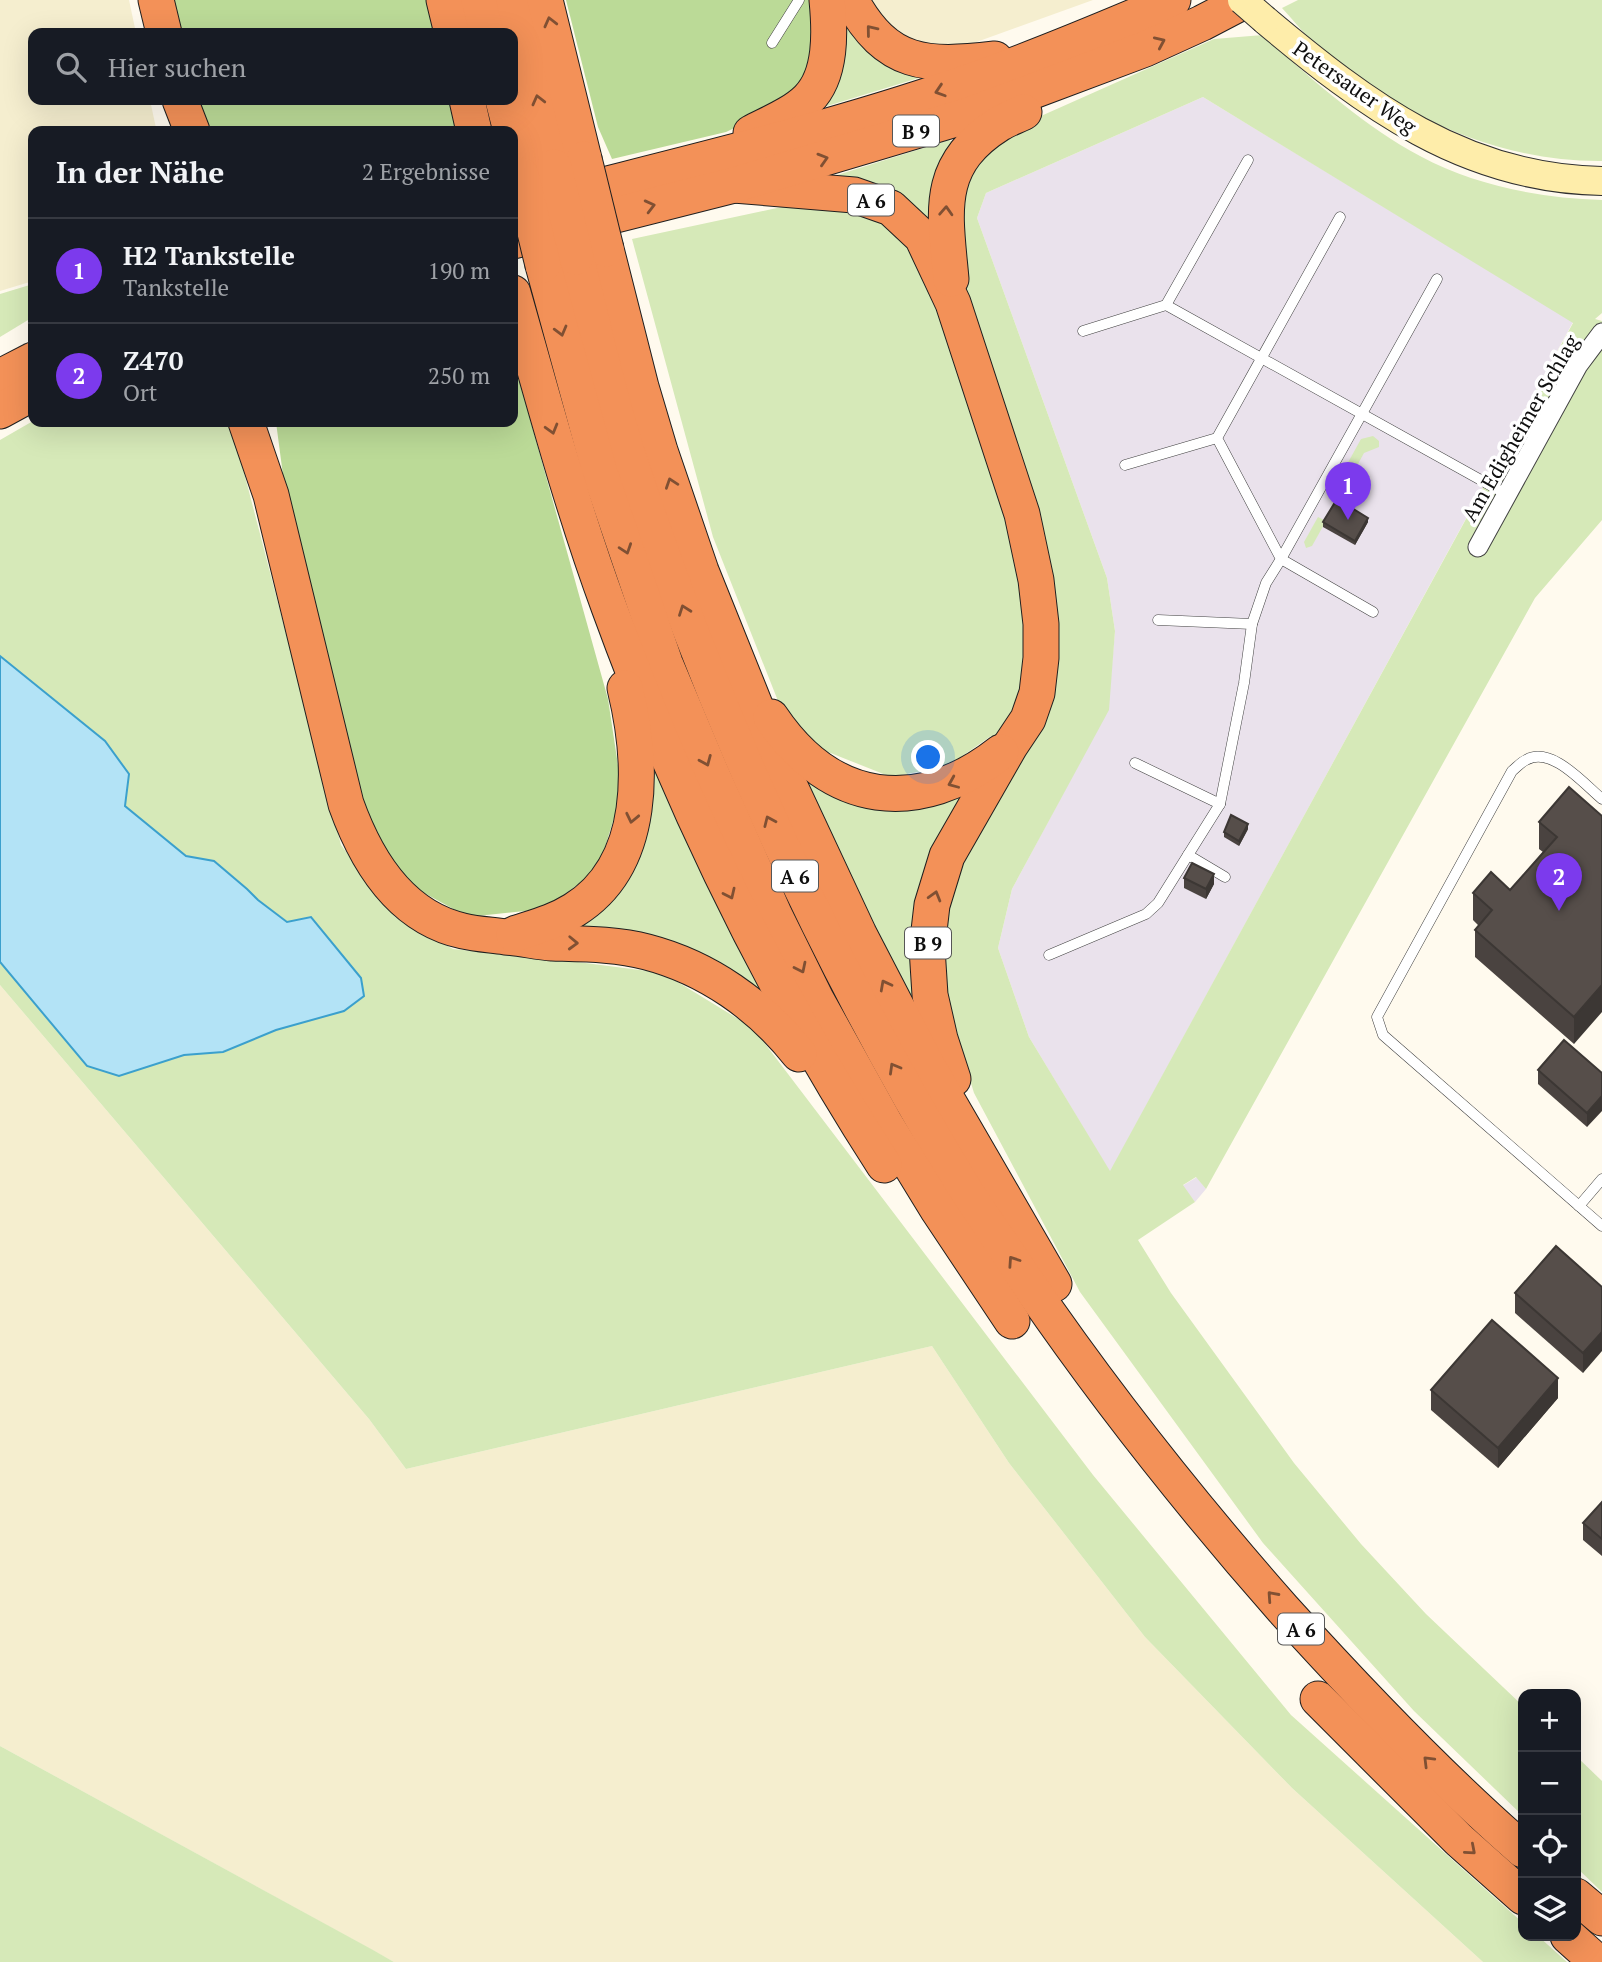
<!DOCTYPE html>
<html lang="de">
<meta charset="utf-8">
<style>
body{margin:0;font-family:"PT Serif",serif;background:#20242c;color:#f1f3f6}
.controls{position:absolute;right:21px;bottom:21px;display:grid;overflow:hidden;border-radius:14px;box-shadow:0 7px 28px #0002}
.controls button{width:63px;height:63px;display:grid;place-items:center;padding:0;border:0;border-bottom:2px solid #363941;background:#171b24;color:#f1f3f6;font:35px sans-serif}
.you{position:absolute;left:929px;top:758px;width:24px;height:24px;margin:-18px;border:5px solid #fff;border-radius:50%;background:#1a73e8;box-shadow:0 0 0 10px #1a73e833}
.badge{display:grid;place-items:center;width:46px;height:46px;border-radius:50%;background:#7c3aed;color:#fff;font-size:23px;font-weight:700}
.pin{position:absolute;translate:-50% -58px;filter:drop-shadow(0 2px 4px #0008)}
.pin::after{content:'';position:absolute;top:37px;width:24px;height:21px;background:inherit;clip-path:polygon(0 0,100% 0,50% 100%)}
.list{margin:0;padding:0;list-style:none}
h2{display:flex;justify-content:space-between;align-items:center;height:91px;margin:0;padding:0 28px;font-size:30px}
h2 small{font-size:23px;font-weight:400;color:#9ea1a6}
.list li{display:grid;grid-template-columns:46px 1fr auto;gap:21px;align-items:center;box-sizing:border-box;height:105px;padding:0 28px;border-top:2px solid #363941}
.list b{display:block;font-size:26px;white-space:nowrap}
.list p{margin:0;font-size:23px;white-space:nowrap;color:#9ea1a6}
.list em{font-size:23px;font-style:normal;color:#9ea1a6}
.icon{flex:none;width:38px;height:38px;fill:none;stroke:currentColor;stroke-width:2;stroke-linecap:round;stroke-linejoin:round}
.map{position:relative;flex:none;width:1602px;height:1962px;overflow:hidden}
.search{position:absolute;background:#171b24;box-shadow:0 7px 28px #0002;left:28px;top:28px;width:490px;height:77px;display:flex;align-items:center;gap:18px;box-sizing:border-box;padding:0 24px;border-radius:14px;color:#9ea1a6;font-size:26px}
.panel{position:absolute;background:#171b24;box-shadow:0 7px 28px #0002;left:28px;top:126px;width:490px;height:301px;border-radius:14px}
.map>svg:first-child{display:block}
</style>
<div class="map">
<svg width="1602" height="1962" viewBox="0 0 1602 1962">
<rect width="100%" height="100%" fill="#fffaee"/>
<g fill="#eae2ec">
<path d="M1203,97L1573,322L1110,1172L1029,1037L998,948L1012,889L1108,710L1115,631L1107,578L977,218L986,193Z"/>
<path d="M1197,1177L1206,1189L1195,1202L1182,1186Z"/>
</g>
<g fill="#f5eecf">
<path d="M0,0H129L136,33H33V100H150L156,128V131H33V281L0,291Z"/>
<path d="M865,0H1093L946,53L902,41Z"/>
<path d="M0,985L369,1419L406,1469L932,1346L1009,1463L1145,1637L1292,1788L1483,1962H394L0,1746Z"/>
</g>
<g fill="#d6e9b8" fill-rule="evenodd">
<path d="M1298,0H1602V161C1497,162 1398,115 1319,48C1306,36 1294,21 1282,8Z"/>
<path d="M836,7L922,77L824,107L821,106Z"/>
<path d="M1263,35C1310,78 1364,126 1420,156C1476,186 1540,198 1602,200V313L1595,319L1602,321V520L1535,598L1206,1189L1196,1177L1183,1185L1195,1202L1138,1240L1171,1293L1294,1463L1361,1544L1426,1614L1523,1706V1816L1414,1711L1263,1543L1080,1292L974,1093L952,1021L940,945L949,898L967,845L1021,763L991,736L948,766L891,777L818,748L780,706L713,537L632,239L800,203L831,177L949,140L954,143L958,176L1023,124L1214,39ZM1203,97L1573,323L1110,1171L1029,1037L998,948L1012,889L1109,710L1115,631L1107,578L977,218L986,193Z"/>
<path d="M33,284V317L0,337V294Z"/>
<path d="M33,421L226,422L234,434L341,845L395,917L453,949L562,960L663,973L753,1028L1093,1475L1291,1715L1523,1923V1936H1538L1567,1962H1483L1292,1788L1145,1637L1009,1463L932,1346L406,1469L369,1419L0,985V962L87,1066L168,1060L184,1055L223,1052L276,1030L288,922L258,900L247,889L214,861L186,857L125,806L129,774L105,741L0,656V440Z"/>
<path d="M1373,436L1379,441V447L1364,453L1342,493L1334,488L1361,439Z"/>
<path d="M1318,517L1326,521L1312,546L1306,548L1304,542Z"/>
<path d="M648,756L772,1007L558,929L583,913Z"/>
<path d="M800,773L964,787L920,1022Z"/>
<path d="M0,1746L373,1950L394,1962H0Z"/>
<path d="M1576,1756L1602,1781V1892L1576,1867Z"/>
</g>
<g fill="#bbda97">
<path d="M167,0H426L434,33H175Z"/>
<path d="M566,0H816L809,76L787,103L726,132L612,159L598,127Z"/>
<path d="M191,100H452L461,131H200Z"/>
<path d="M513,358L608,699L622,792L598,870L544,909L468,917L415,888L378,843L352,781L286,498L276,422H513Z"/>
</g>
<path fill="#b3e3f6" stroke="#3ba0cd" stroke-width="2" d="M0,656L105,741L129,774L125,806L186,856L214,861L247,889L258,900L287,922L311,917L361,978L364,996L344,1011L276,1030L223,1052L184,1055L119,1076L87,1066L0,962Z"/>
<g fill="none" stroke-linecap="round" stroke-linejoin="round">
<g stroke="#414141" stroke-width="11">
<g id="lane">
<path d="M772,43L799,0"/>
<path d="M1166,305L1248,160"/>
<path d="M1083,331L1166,305L1506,494"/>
<path d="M1125,465L1217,438"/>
<path d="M1373,612L1281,559L1437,279"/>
<path d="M1158,620L1252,624"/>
<path d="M1135,763L1220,804"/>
<path d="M1602,799C1584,784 1551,745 1526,760C1521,762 1517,767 1512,771L1377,1017L1383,1035L1602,1226"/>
<path d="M1225,877L1188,855L1220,804L1244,683L1252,624L1266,583L1281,559L1217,438L1340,217"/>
<path d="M1049,955L1146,914L1158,903L1188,855"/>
<path d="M1579,1206L1602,1179"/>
</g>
</g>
<g stroke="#414141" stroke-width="21">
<path id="street" d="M1478,547L1578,365L1602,333"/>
</g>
<g stroke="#303030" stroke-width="30">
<path id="secondary" d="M1265,20C1365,104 1464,179 1602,181"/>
</g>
<g stroke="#1f1f1f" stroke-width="37">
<g id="highway">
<path d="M156,0L164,33"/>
<path d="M444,0L452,33"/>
<path d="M479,0L487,33"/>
<path d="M514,0L554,167"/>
<path d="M545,0L584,159"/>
<path d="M851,0C887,66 926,67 995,59"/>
<path d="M180,100L192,131"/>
<path d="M467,100L474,131"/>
<path d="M503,100L511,131"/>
<path d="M751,133C770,123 793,114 808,99C832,75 830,31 827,0"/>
<path d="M513,139L521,175"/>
<path d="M734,185L854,195L891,208L922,237L953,303L1022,514L1036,580L1041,624V658L1037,693L1028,719L1010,746L947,856L932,905L927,948L930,995L940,1039L953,1079"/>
<path d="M564,195C697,161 832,129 962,84C1034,59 1103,30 1173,0"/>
<path d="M513,241L734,185L969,115L1145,49L1202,23L1246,0"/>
<path d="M606,249L641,387L660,451L701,571L773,750L859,934L927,1065L1054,1284"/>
<path d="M576,257C593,323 608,394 629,458C713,713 824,958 963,1187C980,1214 999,1240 1016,1266C1097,1386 1187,1500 1283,1609C1359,1693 1438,1776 1523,1850"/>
<path d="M543,265L600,473L665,663L710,770L775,916L816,999L886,1125L938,1210L1012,1321"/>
<path d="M951,279C945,212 934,165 999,124C1007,119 1016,116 1024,112"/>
<path d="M513,293C543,398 571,504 609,607C680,802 771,990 884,1165"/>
<path d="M0,377L33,360"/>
<path d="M0,411L33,393"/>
<path d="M246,422L271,495L346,804C366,860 400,917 463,931C476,934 491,935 505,937C521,938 537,942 552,943C584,944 616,944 647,952C708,968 760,1005 799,1054"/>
<path d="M771,717C831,806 918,817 1001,752"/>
<path d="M514,934C535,927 555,922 574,910C648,864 643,762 625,688"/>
<path d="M1318,1699L1459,1840L1523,1897"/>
<path d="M1576,1896L1602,1918"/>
<path d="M1568,1936L1597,1962"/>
</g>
</g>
<use href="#lane" stroke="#fff" stroke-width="10"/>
<use href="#street" stroke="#fff" stroke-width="19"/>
<use href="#secondary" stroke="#feedaa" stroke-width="28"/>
<use href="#highway" stroke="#f39158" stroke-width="35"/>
<g stroke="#303030" stroke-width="30" stroke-linecap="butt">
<path id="secondary-bridge" d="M1242,0L1265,20"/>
</g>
<g stroke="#1f1f1f" stroke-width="37" stroke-linecap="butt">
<g id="highway-bridge">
<path d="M584,159L606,249"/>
<path d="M554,167L576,257"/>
<path d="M521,175L543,265"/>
</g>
</g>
<use href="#secondary-bridge" stroke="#feedaa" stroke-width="28"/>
<use href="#highway-bridge" stroke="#f39158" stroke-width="35"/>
</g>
<g fill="#4a4340">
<path d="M1323,522H1368L1355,545L1323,527Z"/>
<path d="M1602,816L1574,1044L1475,957V930L1479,926L1473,920V893L1510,890L1543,852L1539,849V822Z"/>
<path d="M1248,829L1239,846L1224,837V832Z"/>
<path d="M1184,878L1214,884L1206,899L1184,888Z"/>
<path d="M1538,1070L1602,1073L1587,1127L1538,1084Z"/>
<path d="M1602,1287L1583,1373L1515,1313V1293Z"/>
<path d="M1431,1390L1558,1398L1498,1468L1431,1410Z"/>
<path d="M1602,1502V1556L1583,1540V1523Z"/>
</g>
<g fill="#3c3734">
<path d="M1368,518V522L1355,545V541Z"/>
<path d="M1248,824V829L1239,846V841Z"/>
<path d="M1214,874V884L1206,899V889Z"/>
<path d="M1602,985V1012L1574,1044V1017Z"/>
<path d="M1602,1096V1111L1587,1127V1113Z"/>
<path d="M1602,1332V1351L1583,1373V1353Z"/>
<path d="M1558,1378V1398L1498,1468V1448Z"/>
</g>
<g fill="#564e4a" stroke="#3c3734" stroke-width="2">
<path d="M1337,499L1368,518L1355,541L1323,522Z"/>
<path d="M1569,787L1602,816V985L1574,1017L1475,930L1492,910L1473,893L1491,872L1510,890L1557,837L1539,822Z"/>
<path d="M1231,815L1248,824L1239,841L1224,832Z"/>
<path d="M1192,863L1214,874L1206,889L1184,878Z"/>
<path d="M1564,1040L1602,1073V1096L1587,1113L1538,1070Z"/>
<path d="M1556,1246L1602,1287V1332L1583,1353L1515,1293Z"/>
<path d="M1492,1320L1558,1378L1498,1448L1431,1390Z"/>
<path d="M1602,1502V1539L1583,1523Z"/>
</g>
<defs><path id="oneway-chevron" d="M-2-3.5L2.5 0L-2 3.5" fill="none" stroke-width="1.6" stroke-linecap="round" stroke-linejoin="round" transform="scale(1.75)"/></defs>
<g stroke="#805033">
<use href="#oneway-chevron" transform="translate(550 22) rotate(-104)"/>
<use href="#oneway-chevron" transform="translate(871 30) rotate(-129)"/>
<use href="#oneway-chevron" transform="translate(1160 42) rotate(-24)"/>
<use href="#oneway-chevron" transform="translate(940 91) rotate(162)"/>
<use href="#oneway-chevron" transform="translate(538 100) rotate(-104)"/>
<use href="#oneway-chevron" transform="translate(823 159) rotate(-17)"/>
<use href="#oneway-chevron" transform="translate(650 206) rotate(-14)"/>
<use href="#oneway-chevron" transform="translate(946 211) rotate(-87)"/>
<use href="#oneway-chevron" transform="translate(561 331) rotate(75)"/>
<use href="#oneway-chevron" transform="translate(552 429) rotate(74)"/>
<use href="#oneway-chevron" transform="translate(671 483) rotate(-109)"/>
<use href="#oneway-chevron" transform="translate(626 549) rotate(71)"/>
<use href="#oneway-chevron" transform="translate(684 610) rotate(-110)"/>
<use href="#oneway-chevron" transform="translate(706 761) rotate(67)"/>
<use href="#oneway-chevron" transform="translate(953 783) rotate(157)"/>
<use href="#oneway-chevron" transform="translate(632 818) rotate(102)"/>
<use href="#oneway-chevron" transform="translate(769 821) rotate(-114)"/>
<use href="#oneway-chevron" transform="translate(730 894) rotate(65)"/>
<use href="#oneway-chevron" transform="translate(935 896) rotate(-74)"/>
<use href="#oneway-chevron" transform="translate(573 943) rotate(2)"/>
<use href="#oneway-chevron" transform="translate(801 968) rotate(64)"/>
<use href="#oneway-chevron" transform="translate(885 985) rotate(-118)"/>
<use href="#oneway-chevron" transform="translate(894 1068) rotate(-120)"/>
<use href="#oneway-chevron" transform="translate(1013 1261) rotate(-124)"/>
<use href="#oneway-chevron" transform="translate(1272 1596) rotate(-132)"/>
<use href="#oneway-chevron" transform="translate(1428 1761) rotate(-135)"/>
<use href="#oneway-chevron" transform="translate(1471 1850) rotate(41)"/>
</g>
<g text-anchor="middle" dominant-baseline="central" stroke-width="7" stroke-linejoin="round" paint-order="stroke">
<g fill="#fff" stroke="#565656" stroke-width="2">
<rect x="893" y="115.5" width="46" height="31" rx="5"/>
<rect x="848" y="184.5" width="46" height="31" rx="5"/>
<rect x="772" y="860.5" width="46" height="31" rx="5"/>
<rect x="905" y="927.5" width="46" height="31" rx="5"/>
<rect x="1278" y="1613.5" width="46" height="31" rx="5"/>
</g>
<g font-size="19" font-weight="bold" fill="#0e0e0e">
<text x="916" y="131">B 9</text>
<text x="871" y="200">A 6</text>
<text x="795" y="876">A 6</text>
<text x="928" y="943">B 9</text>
<text x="1301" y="1629">A 6</text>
</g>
<g font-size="21" fill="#0e0e0e" stroke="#fff">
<text transform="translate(1355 87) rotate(35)">Petersauer Weg</text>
<text transform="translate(1520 428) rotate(-60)">Am Edigheimer Schlag</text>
</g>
</g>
</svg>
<div class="controls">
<button>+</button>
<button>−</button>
<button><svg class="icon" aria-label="locate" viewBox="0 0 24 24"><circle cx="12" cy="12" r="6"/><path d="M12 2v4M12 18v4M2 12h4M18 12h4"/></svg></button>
<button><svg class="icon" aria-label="layers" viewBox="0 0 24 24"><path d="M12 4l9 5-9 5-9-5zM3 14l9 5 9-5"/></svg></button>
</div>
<div class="you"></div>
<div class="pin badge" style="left:1348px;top:520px">1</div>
<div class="pin badge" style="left:1559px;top:911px">2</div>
<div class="search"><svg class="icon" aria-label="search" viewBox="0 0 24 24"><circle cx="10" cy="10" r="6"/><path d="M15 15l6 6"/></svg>Hier suchen</div>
<section class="panel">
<h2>In der Nähe<small>2 Ergebnisse</small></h2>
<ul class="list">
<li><span class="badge">1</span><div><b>H2 Tankstelle</b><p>Tankstelle</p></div><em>190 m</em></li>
<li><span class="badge">2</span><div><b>Z470</b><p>Ort</p></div><em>250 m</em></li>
</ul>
</section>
</div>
